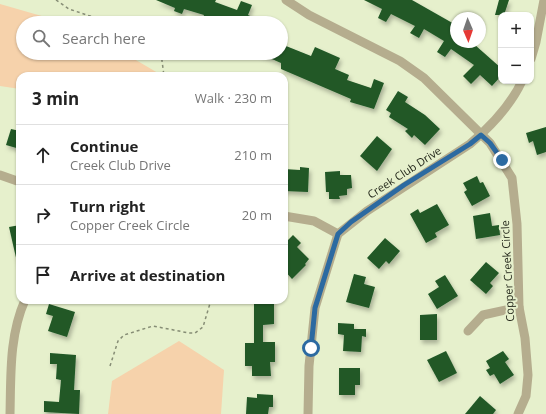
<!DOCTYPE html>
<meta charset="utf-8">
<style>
body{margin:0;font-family:"Open Sans",sans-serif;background:#f2f2f2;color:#222}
.controls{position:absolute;right:12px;top:12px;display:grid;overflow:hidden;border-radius:8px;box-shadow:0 1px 3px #0004}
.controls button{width:36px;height:36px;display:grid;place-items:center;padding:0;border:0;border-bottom:1px solid #e0e0e0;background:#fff;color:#222;font:20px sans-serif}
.compass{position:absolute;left:450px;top:12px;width:36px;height:36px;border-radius:50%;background:#fff;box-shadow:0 1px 3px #0004;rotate:178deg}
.stop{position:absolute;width:12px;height:12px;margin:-9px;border:3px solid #2c6aa1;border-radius:50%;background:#fff}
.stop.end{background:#2c6aa1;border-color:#fff;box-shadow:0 1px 4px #0008}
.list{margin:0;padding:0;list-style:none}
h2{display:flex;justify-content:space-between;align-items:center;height:52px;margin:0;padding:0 16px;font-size:17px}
h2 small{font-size:13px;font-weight:400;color:#767676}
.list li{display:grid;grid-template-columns:26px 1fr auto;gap:12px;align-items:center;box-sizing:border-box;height:60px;padding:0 16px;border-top:1px solid #e0e0e0}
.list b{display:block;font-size:15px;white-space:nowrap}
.list p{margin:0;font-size:13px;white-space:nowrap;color:#767676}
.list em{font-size:13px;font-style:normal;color:#767676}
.icon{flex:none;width:22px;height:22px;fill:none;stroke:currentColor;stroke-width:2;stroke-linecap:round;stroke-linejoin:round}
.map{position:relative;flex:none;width:546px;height:414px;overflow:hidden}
.search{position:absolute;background:#fff;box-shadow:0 1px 3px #0004;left:16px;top:16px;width:272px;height:44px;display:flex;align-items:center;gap:10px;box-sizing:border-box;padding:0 14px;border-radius:22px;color:#767676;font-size:15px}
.panel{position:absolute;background:#fff;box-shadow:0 1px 3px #0004;left:16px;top:72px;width:272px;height:232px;border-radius:12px}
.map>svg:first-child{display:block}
</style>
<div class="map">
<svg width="546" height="414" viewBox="0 0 546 414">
<defs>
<filter id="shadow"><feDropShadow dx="2" dy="3.5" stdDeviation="2" flood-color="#0004"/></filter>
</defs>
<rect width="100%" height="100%" fill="#e6f0cc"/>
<g fill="#f6d2ab">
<path d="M0,4L66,23H23V53H124L163,76H20V89L0,86Z"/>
<path d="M179,341L224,370L221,414H108L112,381Z"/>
</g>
<g fill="#205827" filter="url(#shadow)">
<path d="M156,0H216L215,2L237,10L241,1L252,5L248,15L265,23H201L204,15L184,9L182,14L174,11L175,8Z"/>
<path d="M364,0H412L456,25V42H477L475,45L501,68V76L492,86L480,75L471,84L463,76L474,65L451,49L445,57L437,52L444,41L424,29L419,38L410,33L415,26L391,14L386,22L378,18L382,9Z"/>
<path d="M499,0H509L504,15H495Z"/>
<path d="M281,44L311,56L315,47L340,58L335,69L349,75L347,80L371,88L374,79L384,83L374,109L350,102L351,99L281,69V63L258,53H281Z"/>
<path d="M398,91L408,97L405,102L425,115L440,129L425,145L414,135L412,138L405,131L408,129L389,117L391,113L386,110Z"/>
<path d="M546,127V152L537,155L533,141L529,143L526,133Z"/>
<path d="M11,129L20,131V149L6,145Z"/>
<path d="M377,136L392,149L377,171L360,156Z"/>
<path d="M300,167L309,168L308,192L284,191V169L300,170Z"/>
<path d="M340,171V175H351L352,188L347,189V195L339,196L340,199H329V192H326L325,172Z"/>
<path d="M477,176L480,183L483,182L490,196L472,206L464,192L467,190L463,183Z"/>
<path d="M437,204L449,225L435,233L437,237L426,243L410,214L418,209L420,213Z"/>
<path d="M490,213L492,226L499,225L500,235L476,239L473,216Z"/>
<path d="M20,225V262H17L9,227Z"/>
<path d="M293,235L301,243L297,247L309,259L305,264L306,265L292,279L284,270V244Z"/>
<path d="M385,238L400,251L389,264L386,261L379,269L367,258Z"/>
<path d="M486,262L499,273L490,283L493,286L486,294L470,280Z"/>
<path d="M354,274L366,277L364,284L375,287L369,308L346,302Z"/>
<path d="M445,275L458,296L437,309L428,294L439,287L435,281Z"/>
<path d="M254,300H274V324L263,325V342H275V362H270L271,376H252V366H245V343H254Z"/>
<path d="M49,304L75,312L67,337L48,331L53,316L46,314Z"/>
<path d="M437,314V340H420V315Z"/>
<path d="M338,323L354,324V329H366V337L362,336L361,352L343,351L344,335L338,334Z"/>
<path d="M446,351L457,373L439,382L427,360Z"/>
<path d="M503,351L509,359L505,362L514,375L500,384L494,374L490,376L486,370L490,368L486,361Z"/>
<path d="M50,353L76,355L74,390H80L79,414L44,412V401L59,402L61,380L56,379L57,364H50Z"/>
<path d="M339,368H360V385H355V395H339Z"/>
<path d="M257,394L273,395V407H269L268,414H246L247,397L257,398Z"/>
<path d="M480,396L496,410L493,414H465Z"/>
</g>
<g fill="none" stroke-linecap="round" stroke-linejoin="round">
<g stroke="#868d75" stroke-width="1.5" stroke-dasharray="3 3" stroke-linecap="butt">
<path d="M56,0L69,9L111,23"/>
<path d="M161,53L164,76"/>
<path d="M110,366L118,341L124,335L153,326L189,333H195L203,327L211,300"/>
</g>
<g stroke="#b5ad8e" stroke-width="9">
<path d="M286,0L309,15L400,61L424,78L490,143L512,178L517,224L519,307L525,338L528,375L526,396L518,414"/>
<path d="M531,59L536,42L544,0"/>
<path d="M0,175L20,182"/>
<path d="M284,216L314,221L338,234"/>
<path d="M468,331L483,315L519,307"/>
<path d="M10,414C11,376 9,336 25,300"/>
<path d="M308,414L309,366L315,308L338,234L367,211L470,144C490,127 511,105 522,81"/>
</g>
</g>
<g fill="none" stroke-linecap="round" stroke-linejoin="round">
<path stroke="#2c6aa1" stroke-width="5" d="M311,348L315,308L338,234L351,222L404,185L470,144L481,135L490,143L502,160"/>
</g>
<g text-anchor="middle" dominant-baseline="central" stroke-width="4" stroke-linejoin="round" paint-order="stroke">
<g font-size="11" fill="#24281b" stroke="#e6f0cc">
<text transform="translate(404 172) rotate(-33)">Creek Club Drive</text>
<text transform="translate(507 271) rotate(-93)">Copper Creek Circle</text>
</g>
</g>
</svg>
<div class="controls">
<button>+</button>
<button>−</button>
</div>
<svg class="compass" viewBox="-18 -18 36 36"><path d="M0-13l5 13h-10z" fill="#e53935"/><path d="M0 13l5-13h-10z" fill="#767676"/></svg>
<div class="stop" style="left:311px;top:348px"></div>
<div class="stop end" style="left:502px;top:160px"></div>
<div class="search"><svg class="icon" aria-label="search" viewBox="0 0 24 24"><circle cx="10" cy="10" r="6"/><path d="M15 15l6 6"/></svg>Search here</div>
<section class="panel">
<h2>3 min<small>Walk · 230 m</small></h2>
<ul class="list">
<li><svg class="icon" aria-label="ahead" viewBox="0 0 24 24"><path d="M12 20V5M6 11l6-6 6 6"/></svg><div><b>Continue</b><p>Creek Club Drive</p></div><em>210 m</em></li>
<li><svg class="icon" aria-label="right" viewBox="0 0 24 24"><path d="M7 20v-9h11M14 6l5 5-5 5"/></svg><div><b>Turn right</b><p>Copper Creek Circle</p></div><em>20 m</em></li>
<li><svg class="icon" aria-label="arrive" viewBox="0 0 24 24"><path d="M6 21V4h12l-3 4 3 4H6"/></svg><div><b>Arrive at destination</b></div></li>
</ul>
</section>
</div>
